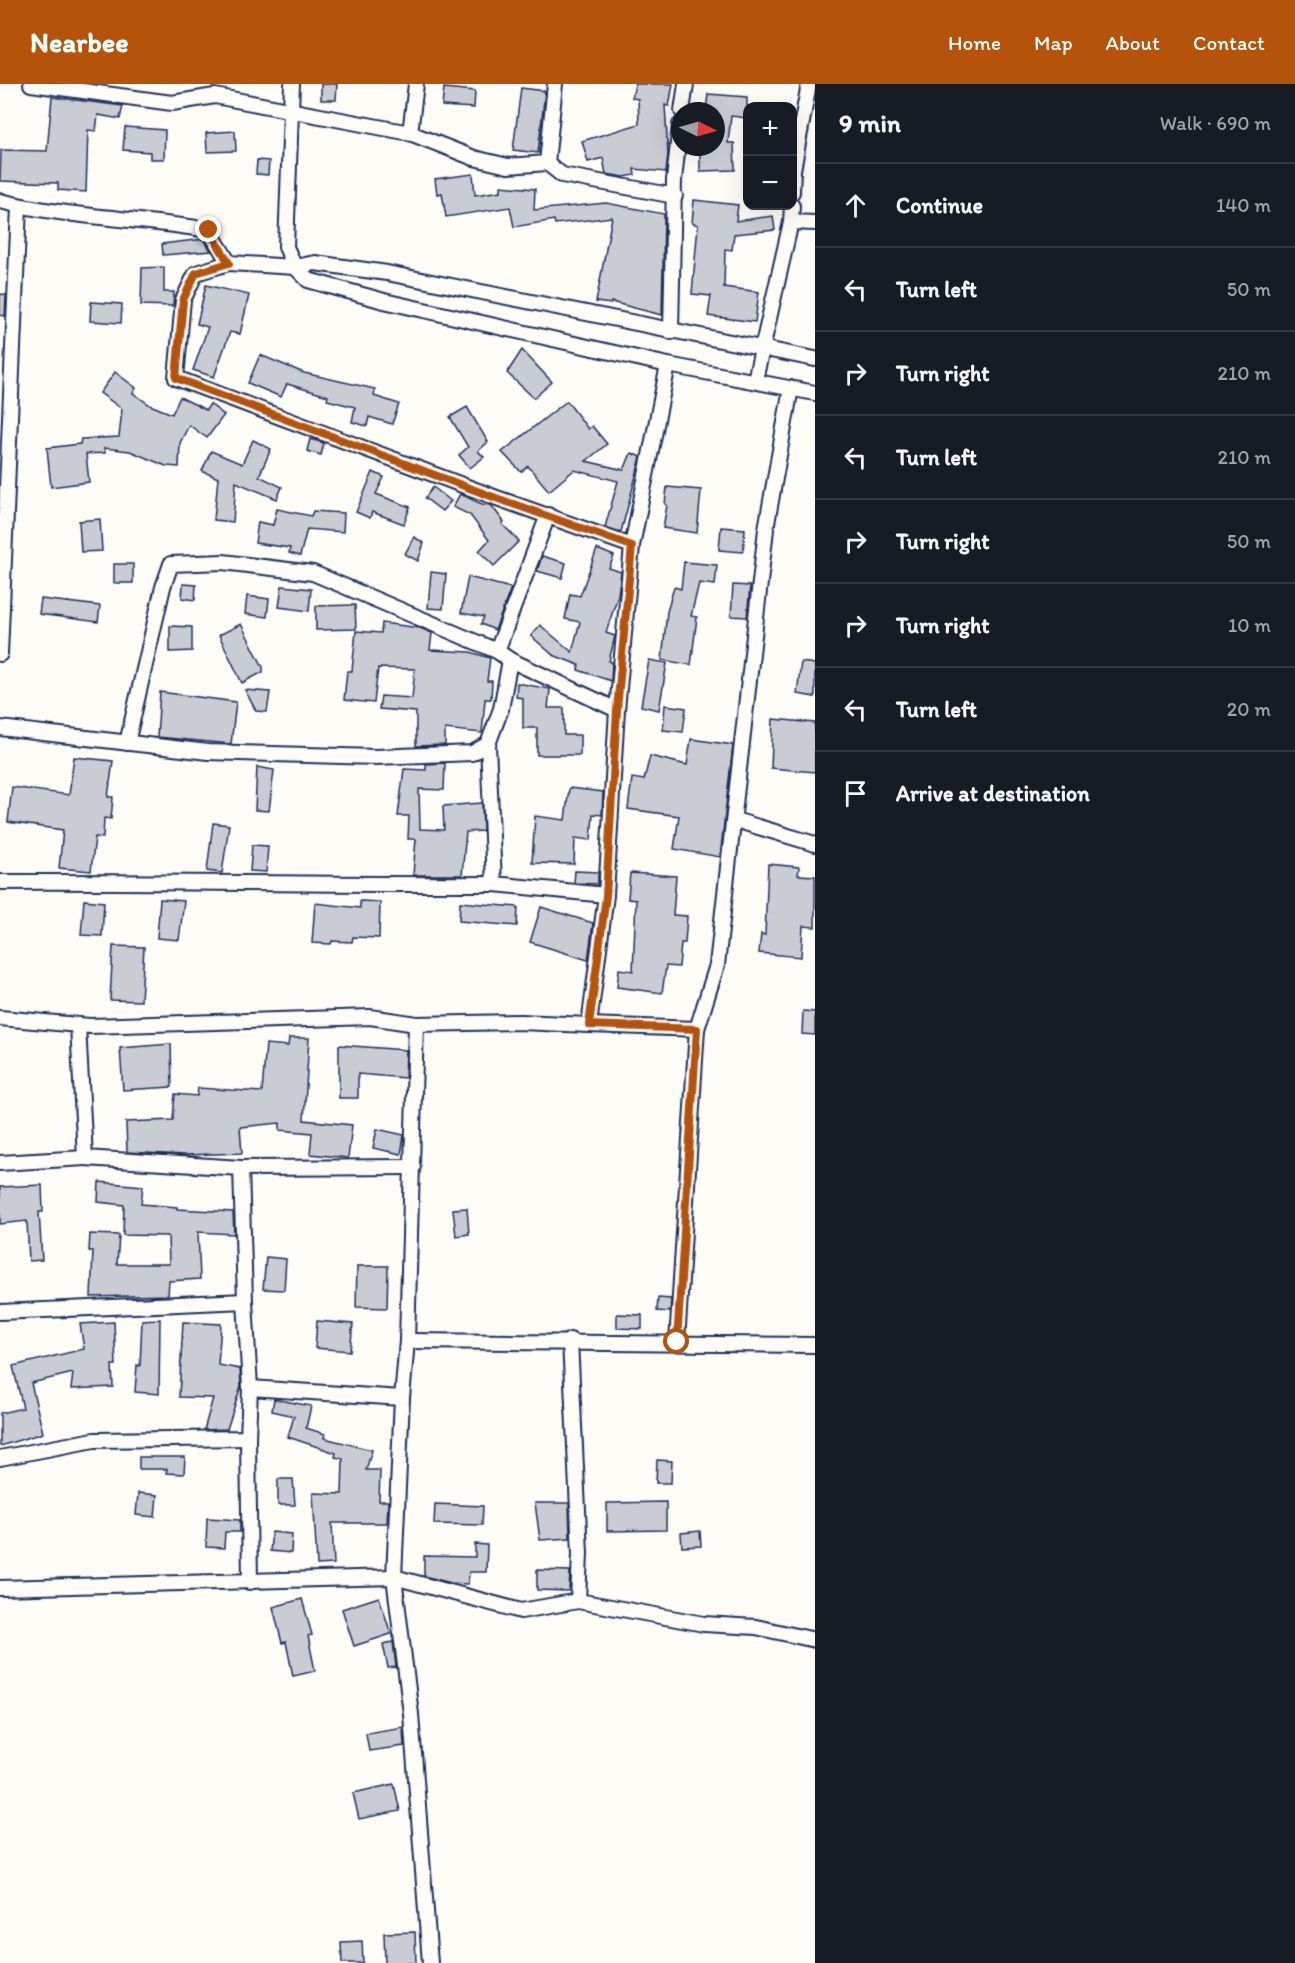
<!DOCTYPE html>
<meta charset="utf-8">
<style>
body{margin:0;font-family:Itim,sans-serif;background:#20242c;color:#f1f3f6}
.controls{position:absolute;right:18px;top:18px;display:grid;overflow:hidden;border-radius:12px;box-shadow:0 6px 24px #0002}
.controls button{width:54px;height:54px;display:grid;place-items:center;padding:0;border:0;border-bottom:2px solid #363941;background:#171b24;color:#f1f3f6;font:30px sans-serif}
.compass{position:absolute;left:671px;top:18px;width:54px;height:54px;border-radius:50%;background:#171b24;box-shadow:0 6px 24px #0002;rotate:95deg}
.stop{position:absolute;width:18px;height:18px;margin:-14px;border:4px solid #b45309;border-radius:50%;background:#fff}
.stop.end{background:#b45309;border-color:#fff;box-shadow:0 2px 6px #0008}
.list{margin:0;padding:0;list-style:none}
h2{display:flex;justify-content:space-between;align-items:center;height:78px;margin:0;padding:0 24px;font-size:26px}
h2 small{font-size:20px;font-weight:400;color:#9ea1a6}
.list li{display:grid;grid-template-columns:39px 1fr auto;gap:18px;align-items:center;box-sizing:border-box;height:84px;padding:0 24px;border-top:2px solid #363941}
.list b{display:block;font-size:22px;white-space:nowrap}
.list em{font-size:20px;font-style:normal;color:#9ea1a6}
.icon{flex:none;width:33px;height:33px;fill:none;stroke:currentColor;stroke-width:2;stroke-linecap:round;stroke-linejoin:round}
.map{position:relative;flex:none;width:815px;height:1879px;overflow:hidden}
header{display:flex;align-items:center;gap:36px;box-sizing:border-box;height:84px;padding:0 30px;background:#b45309;color:#fff}
header strong{font-size:28px}
nav{display:flex;gap:33px;margin-inline-start:auto;font-size:21px}
main{display:flex}
aside{flex:1;background:#171b24}
.map>svg:first-child{display:block}
</style>
<header>
<strong>Nearbee</strong>
<nav><a>Home</a><a>Map</a><a>About</a><a>Contact</a></nav>
</header>
<main>
<div class="map">
<svg width="815" height="1879" viewBox="0 0 815 1879">
<rect width="100%" height="100%" fill="#fdfcf7"/>
<filter id="ink" filterUnits="userSpaceOnUse"><feTurbulence type="fractalNoise" baseFrequency=".0167" numOctaves="2"/><feDisplacementMap in="SourceGraphic" scale="12" xChannelSelector="R" yChannelSelector="G"/><feConvolveMatrix kernelMatrix="1 2 1 2 8 2 1 2 1" color-interpolation-filters="sRGB"/></filter>
<g filter="url(#ink)">
<g fill="#c9ccd3" stroke="#1b2f5e" stroke-width="1.5">
<path d="M321,0H337L336,16H321Z"/>
<path d="M635,0H673L669,22L665,21L668,70L666,88L634,85L635,91L624,93L606,90L603,74L588,78L582,57L639,40L638,15L632,14Z"/>
<path d="M444,4L475,7L474,24L442,22Z"/>
<path d="M521,4L545,7L538,69L513,66Z"/>
<path d="M708,10L747,13V34L731,32L728,59H734L735,86L700,87V63H716V27H706Z"/>
<path d="M52,13L123,22L120,35L98,31L96,47L88,46L86,108L58,106V99L0,97L1,66L47,67Z"/>
<path d="M125,43L165,46L164,75H150V68L123,66Z"/>
<path d="M235,47L236,67L207,68L206,49Z"/>
<path d="M257,76L269,77L268,91L256,90Z"/>
<path d="M473,90L475,111L501,107V102L535,105L534,126L606,119L664,130L662,231L611,218V220L596,218L612,133L555,140L554,136L514,143L510,123L446,133L442,109L437,110L435,95Z"/>
<path d="M694,116L738,121L736,137L773,132L775,146L734,150L732,166L725,165L724,203L759,208L755,238L708,232L711,212L692,210L698,141L692,139Z"/>
<path d="M204,155L211,167L163,171L162,160Z"/>
<path d="M164,183V208H174L173,222L141,221L142,184Z"/>
<path d="M206,201L249,211L240,250L230,248L214,293L193,286L208,243L197,240Z"/>
<path d="M0,210L6,211L5,232L0,231Z"/>
<path d="M91,218L122,220L121,239L90,237Z"/>
<path d="M522,266L552,298L534,314L507,289Z"/>
<path d="M260,271L304,289L375,305L374,312L399,320L392,340L369,333L367,342L352,338L355,323L327,316L328,312L287,300L281,313L248,299Z"/>
<path d="M115,288L136,304L133,309L150,321L172,330L180,313L206,326L210,320L224,331L207,354L189,341L180,359L179,383L166,382L130,367L104,364L105,369L86,370L89,398L51,403L47,364L80,360L81,355L119,353L122,325L100,309Z"/>
<path d="M567,317L588,345L592,342L607,360L586,377L624,386L631,369L641,373L621,448L605,443L618,397L574,386L549,407L528,382L521,388L502,368Z"/>
<path d="M467,323L488,358L478,367L484,373L470,384L459,371L468,363L450,333Z"/>
<path d="M310,355L324,359L321,371L307,367Z"/>
<path d="M253,356L271,365L259,392L282,403L277,415L236,398L233,438L214,436L218,394L202,387L211,367L242,380Z"/>
<path d="M373,388L384,393L376,410L410,423L404,440L372,428L370,434L356,428Z"/>
<path d="M433,403L451,417L442,427L425,414Z"/>
<path d="M667,403L701,406L697,449L663,444L667,421L665,420Z"/>
<path d="M460,410L482,420L491,421L504,438L502,440L519,457L494,482L479,467L489,456L470,431L453,423Z"/>
<path d="M277,425L311,432L313,427L344,429L343,448L307,445L300,472L289,469L290,464L255,459L258,438L273,441Z"/>
<path d="M100,435L102,467L81,468L79,437Z"/>
<path d="M721,443L745,445L743,468L719,466Z"/>
<path d="M414,453L424,459L418,477L405,470Z"/>
<path d="M597,465L614,472L609,484L621,488L618,511L606,549L615,552L609,577L612,578L611,597L578,586L579,581L553,571L531,552L540,541L572,568L580,538L565,535L570,510L580,512Z"/>
<path d="M542,472L566,479L562,494L537,487Z"/>
<path d="M684,478L717,481L715,501L699,499L691,532L697,533L691,581L662,576L667,528L674,503L681,505Z"/>
<rect x="114" y="480" width="19" height="19"/>
<path d="M431,488L446,490L443,525L428,524Z"/>
<path d="M468,493L511,504L495,546L481,540L484,533L461,529Z"/>
<path d="M183,500L196,501L195,516L182,514Z"/>
<path d="M733,501L750,502L747,533L731,532Z"/>
<path d="M282,502L311,505L309,527L279,523Z"/>
<path d="M247,512L269,515L267,533L245,530Z"/>
<path d="M41,515L100,522L98,538L39,530Z"/>
<path d="M355,521L356,545L316,546V522Z"/>
<path d="M382,539L420,544L432,549L430,566L470,568L490,574L487,597H492L491,615H485L482,649L445,645V661L416,662V628L379,625L381,612L412,614L415,585L378,584L374,619L344,616L347,587H352L356,547L381,549Z"/>
<path d="M241,540L263,583V588L242,599L219,551Z"/>
<path d="M170,542L192,543V567L170,568Z"/>
<path d="M649,576L667,579L659,626L641,622Z"/>
<path d="M801,578L815,580V613L797,610Z"/>
<path d="M517,599L550,605L548,624H564V651H580V671H537V644H523V614L516,613Z"/>
<path d="M245,606L270,608L267,628L256,627Z"/>
<path d="M160,608L236,618L231,660L157,653Z"/>
<path d="M665,621L686,624L683,648L663,646Z"/>
<path d="M773,635L815,639V688L771,684Z"/>
<path d="M691,655L733,661L720,773L674,765L679,732L628,725L632,694L644,696L650,672L687,681Z"/>
<path d="M74,673L113,677L108,713H113L111,735L104,734L103,754L95,753L91,787L59,784L63,746L8,738L12,703L69,711Z"/>
<path d="M445,679L444,706L419,705L420,745L444,746L443,722L482,719L483,747L466,748L462,791H413L416,755H408L409,732H398L404,685L426,686V680Z"/>
<path d="M257,683L274,686L269,727L255,726Z"/>
<path d="M569,704L603,708L602,731L593,730L591,756L575,754L574,780L532,779L535,732L565,736Z"/>
<path d="M213,739L229,741L222,789L207,787Z"/>
<path d="M252,761L268,762L266,788L250,787Z"/>
<path d="M768,780L799,783L798,791L815,792V843L803,842L801,873L759,869L761,850L765,851Z"/>
<path d="M575,787L598,788V800L574,799Z"/>
<path d="M630,789L676,792L673,831L687,832L685,859H681L679,883L666,882L662,909L617,903L619,885L633,887L636,816L628,815Z"/>
<path d="M160,815L184,817L179,856L157,854Z"/>
<path d="M84,816L104,818L102,852L81,851Z"/>
<path d="M360,817L380,818L379,854L353,853L352,858L332,857L331,860L312,859L315,819L360,824Z"/>
<path d="M460,818L518,823L517,842L459,837Z"/>
<path d="M541,823L593,839L588,876L530,858Z"/>
<path d="M113,862L144,863L141,917L110,916Z"/>
<path d="M803,927L815,928V951L802,950Z"/>
<path d="M289,954H309L304,1036L352,1041L348,1074L310,1070L312,1049L280,1046V1039L240,1043L242,1069L184,1071L127,1068L126,1038L173,1036L175,1010L197,1012L198,1004L262,1008L266,960L288,962Z"/>
<path d="M171,960L172,1003L123,1006L120,964Z"/>
<path d="M339,961L406,966L405,994L358,990V1014H339Z"/>
<path d="M377,1045L404,1051L401,1070L373,1064Z"/>
<path d="M99,1098L143,1102L141,1120L177,1123V1125L233,1128L234,1150L198,1148L200,1195L169,1197L168,1211L91,1213L93,1167H89L90,1150L119,1151L117,1180H169L168,1152L123,1151L124,1121L98,1118Z"/>
<path d="M42,1101L43,1128H39L42,1176L29,1177L27,1137L0,1140V1103Z"/>
<path d="M467,1124L469,1150L456,1152L453,1125Z"/>
<path d="M266,1173L286,1175L284,1206L263,1205Z"/>
<path d="M357,1182H388L387,1224L356,1223Z"/>
<path d="M658,1214L671,1215L670,1228L657,1227Z"/>
<path d="M617,1230L642,1231V1245L617,1244Z"/>
<path d="M160,1235L159,1310L135,1308L137,1281L140,1282L142,1236Z"/>
<path d="M317,1237L353,1240L350,1267L315,1264Z"/>
<path d="M114,1238L116,1281H112L113,1303L71,1305L73,1289L31,1299L43,1349L0,1362V1329L23,1324L13,1282L84,1265L80,1240Z"/>
<path d="M183,1238L221,1240L218,1281L240,1285L241,1302L227,1345L204,1346L213,1314L179,1313Z"/>
<path d="M274,1315L311,1322L306,1344L325,1350L324,1354L372,1366L366,1386H380L379,1417H388L387,1439H332L334,1480L317,1481L313,1409L342,1410L343,1375L335,1373L336,1369L288,1353L294,1332L272,1327Z"/>
<path d="M139,1373H185L184,1390L166,1389L167,1385H139Z"/>
<path d="M657,1376L672,1377L671,1399H656Z"/>
<path d="M278,1395H293L295,1421H278Z"/>
<path d="M138,1409L157,1411L155,1433L136,1431Z"/>
<path d="M666,1418V1446L607,1447V1419Z"/>
<path d="M535,1419H569L570,1454L540,1456Z"/>
<path d="M435,1420L483,1422L482,1441L434,1440Z"/>
<path d="M207,1434L240,1436V1448H225L224,1464L206,1463Z"/>
<path d="M700,1447L701,1462L682,1463L681,1449Z"/>
<path d="M272,1448L292,1450L291,1469L270,1467Z"/>
<path d="M475,1460L487,1461L486,1488H469L468,1500L451,1499L424,1492V1472L475,1473Z"/>
<path d="M537,1486L570,1487L569,1507L537,1506Z"/>
<path d="M379,1513L391,1550L354,1562L342,1525Z"/>
<path d="M302,1515L312,1551L308,1552L315,1587L293,1592L286,1558L282,1559L273,1523Z"/>
<path d="M393,1558L396,1583L388,1584L383,1560Z"/>
<path d="M403,1643L404,1662L369,1667L366,1649Z"/>
<path d="M394,1700L400,1727L359,1735L353,1709Z"/>
<path d="M415,1848L416,1879H385L384,1849Z"/>
<path d="M362,1857L363,1879H342L341,1858Z"/>
</g>
<g fill="none" stroke-linecap="round" stroke-linejoin="round">
<g stroke="#1b2f5e" stroke-width="18">
<g id="minor">
<path d="M31,0L172,19L215,12L410,49"/>
<path d="M292,0L286,163L295,183L308,196L384,217L668,281L815,309"/>
<path d="M416,0L410,49L474,74L508,82L547,79L555,0"/>
<path d="M682,27L686,0"/>
<path d="M547,79L562,91L675,112"/>
<path d="M792,108L793,86L809,0"/>
<path d="M0,117C69,134 140,134 209,146L229,179L295,183L315,179L387,189L815,275"/>
<path d="M791,138L815,139"/>
<path d="M671,248L674,96L680,41"/>
<path d="M755,296L791,138L792,122"/>
<path d="M632,462L668,281"/>
<path d="M497,567L548,431"/>
<path d="M0,570L19,122"/>
<path d="M0,644L208,668L376,673L472,669L488,660L501,625L510,576L617,626L632,462L497,414L176,294L183,216L196,189L229,179"/>
<path d="M127,659L163,503L171,480L223,478L313,489L497,567L510,576"/>
<path d="M488,660L494,800L606,811L617,626"/>
<path d="M735,736L815,760"/>
<path d="M0,798C165,797 329,801 494,800"/>
<path d="M0,934L90,942L370,933L416,940L520,938L589,941L606,811"/>
<path d="M78,941L85,1074L241,1084L245,1217"/>
<path d="M589,941L697,945L717,881L766,445L791,304"/>
<path d="M0,1079L85,1074"/>
<path d="M241,1084L413,1083"/>
<path d="M0,1228L245,1217L250,1304L248,1354L94,1356L0,1374"/>
<path d="M570,1256L580,1469L578,1517L704,1540L756,1543L815,1556"/>
<path d="M407,1257L815,1261"/>
<path d="M677,1258L697,945"/>
<path d="M250,1304L402,1314L407,1257L416,940"/>
<path d="M248,1354L250,1498"/>
<path d="M0,1504L394,1493L402,1314"/>
<path d="M430,1879L411,1630L394,1493L521,1527L578,1517"/>
</g>
</g>
<use href="#minor" stroke="#fdfcf7" stroke-width="14"/>
</g>
</g>
<g fill="none" stroke-linecap="round" stroke-linejoin="round" filter="url(#ink)">
<path stroke="#b45309" stroke-width="8" d="M209,146L229,179L196,189L183,216L176,294L496,414L632,462L617,626L606,812L589,941L697,945L677,1258"/>
</g>
</svg>
<div class="controls">
<button>+</button>
<button>−</button>
</div>
<svg class="compass" viewBox="-18 -18 36 36"><path d="M0-13l5 13h-10z" fill="#e53935"/><path d="M0 13l5-13h-10z" fill="#9ea1a6"/></svg>
<div class="stop" style="left:677px;top:1258px"></div>
<div class="stop end" style="left:209px;top:146px"></div>
</div>
<aside>
<h2>9 min<small>Walk · 690 m</small></h2>
<ul class="list">
<li><svg class="icon" aria-label="ahead" viewBox="0 0 24 24"><path d="M12 20V5M6 11l6-6 6 6"/></svg><div><b>Continue</b></div><em>140 m</em></li>
<li><svg class="icon" aria-label="left" viewBox="0 0 24 24"><path d="M17 20v-9H6M10 6l-5 5 5 5"/></svg><div><b>Turn left</b></div><em>50 m</em></li>
<li><svg class="icon" aria-label="right" viewBox="0 0 24 24"><path d="M7 20v-9h11M14 6l5 5-5 5"/></svg><div><b>Turn right</b></div><em>210 m</em></li>
<li><svg class="icon" aria-label="left" viewBox="0 0 24 24"><path d="M17 20v-9H6M10 6l-5 5 5 5"/></svg><div><b>Turn left</b></div><em>210 m</em></li>
<li><svg class="icon" aria-label="right" viewBox="0 0 24 24"><path d="M7 20v-9h11M14 6l5 5-5 5"/></svg><div><b>Turn right</b></div><em>50 m</em></li>
<li><svg class="icon" aria-label="right" viewBox="0 0 24 24"><path d="M7 20v-9h11M14 6l5 5-5 5"/></svg><div><b>Turn right</b></div><em>10 m</em></li>
<li><svg class="icon" aria-label="left" viewBox="0 0 24 24"><path d="M17 20v-9H6M10 6l-5 5 5 5"/></svg><div><b>Turn left</b></div><em>20 m</em></li>
<li><svg class="icon" aria-label="arrive" viewBox="0 0 24 24"><path d="M6 21V4h12l-3 4 3 4H6"/></svg><div><b>Arrive at destination</b></div></li>
</ul>
</aside>
</main>
